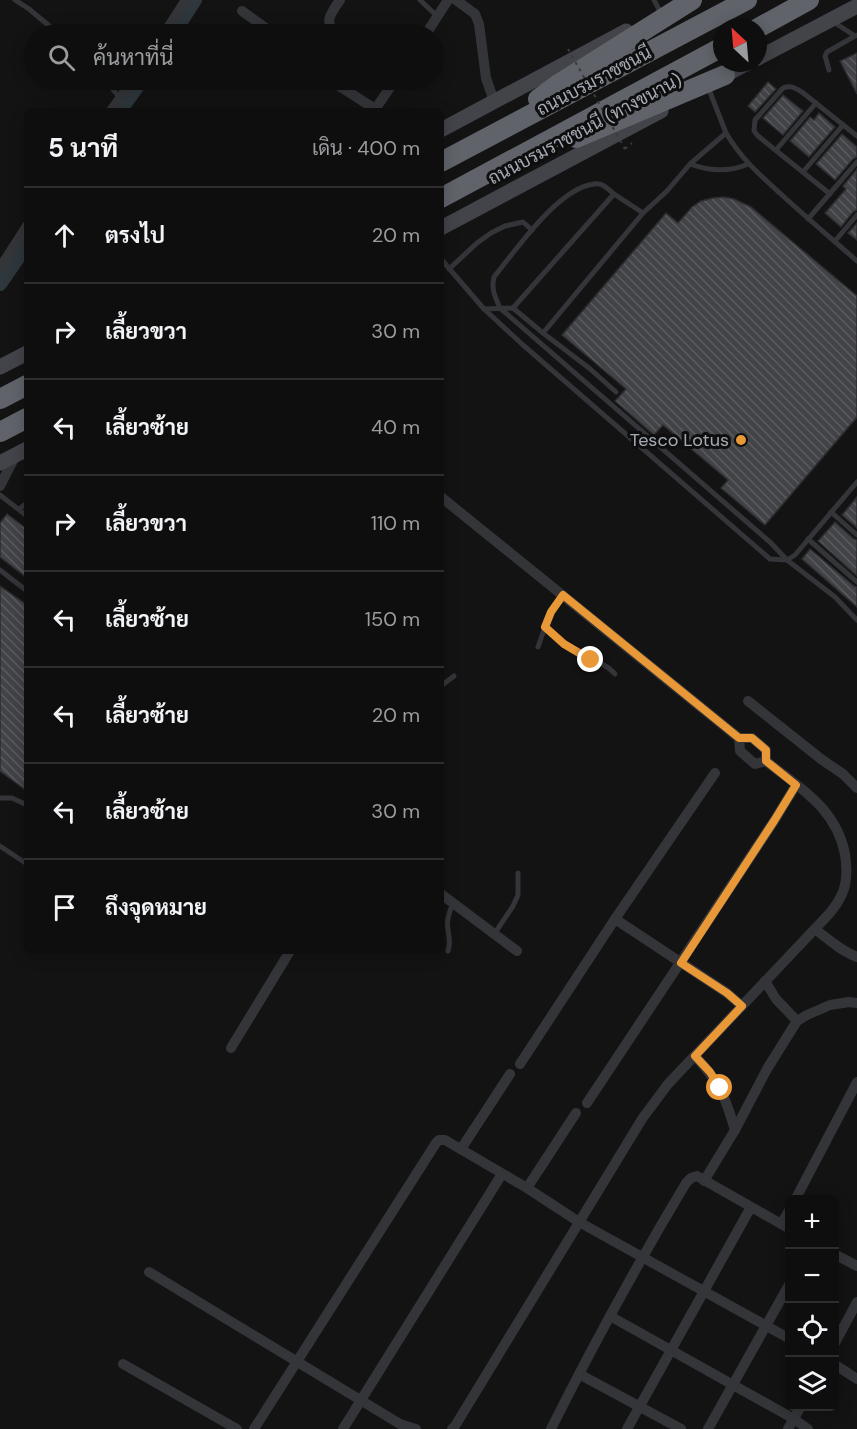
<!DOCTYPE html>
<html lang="th">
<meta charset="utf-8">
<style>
body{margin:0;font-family:"DM Sans",Sarabun,sans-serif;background:#1c1c1d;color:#f1f3f6}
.controls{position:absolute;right:18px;bottom:18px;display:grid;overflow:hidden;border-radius:9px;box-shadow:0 3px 15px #0003}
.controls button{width:54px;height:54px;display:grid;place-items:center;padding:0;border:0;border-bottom:2px solid #2e2e2f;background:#0e0e0f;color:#f1f3f6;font:30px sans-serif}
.compass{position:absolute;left:713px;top:18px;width:54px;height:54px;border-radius:50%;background:#0e0e0f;box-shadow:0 3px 15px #0003;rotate:334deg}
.stop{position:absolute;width:18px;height:18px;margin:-14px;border:4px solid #e89836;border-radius:50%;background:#fff}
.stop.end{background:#e89836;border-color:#fff;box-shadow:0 2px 6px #0008}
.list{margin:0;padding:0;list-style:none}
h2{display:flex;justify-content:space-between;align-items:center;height:78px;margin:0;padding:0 24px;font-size:26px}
h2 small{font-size:20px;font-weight:400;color:#9b9c9e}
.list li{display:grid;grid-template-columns:39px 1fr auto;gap:18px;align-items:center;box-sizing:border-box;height:96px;padding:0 24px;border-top:2px solid #2e2e2f}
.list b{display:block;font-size:22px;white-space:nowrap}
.list em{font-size:20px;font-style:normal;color:#9b9c9e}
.icon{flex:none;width:33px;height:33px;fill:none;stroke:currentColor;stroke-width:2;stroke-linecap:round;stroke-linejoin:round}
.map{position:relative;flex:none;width:857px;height:1429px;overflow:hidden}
.search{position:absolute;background:#0e0e0f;box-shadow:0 3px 15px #0003;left:24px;top:24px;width:420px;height:66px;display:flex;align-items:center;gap:15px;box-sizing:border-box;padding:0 21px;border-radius:33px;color:#9b9c9e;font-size:22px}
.panel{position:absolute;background:#0e0e0f;box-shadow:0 3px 15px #0003;left:24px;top:108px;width:420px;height:846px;border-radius:9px}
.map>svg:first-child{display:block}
</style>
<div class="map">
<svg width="857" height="1429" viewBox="0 0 857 1429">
<defs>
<pattern id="building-back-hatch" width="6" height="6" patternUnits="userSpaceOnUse" patternTransform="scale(1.5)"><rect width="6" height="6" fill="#424347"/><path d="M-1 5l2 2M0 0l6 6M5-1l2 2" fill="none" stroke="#5a5b5f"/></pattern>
</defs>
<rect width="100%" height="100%" fill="#131314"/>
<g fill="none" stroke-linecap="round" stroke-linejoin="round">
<g stroke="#2d373c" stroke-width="14">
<path d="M173,34L195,0"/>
<path d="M120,111L142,80"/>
<path d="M0,284L27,245"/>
</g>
</g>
<g fill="url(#building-back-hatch)" stroke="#2d2d30" stroke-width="1.5">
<path d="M857,53V94L840,61Z"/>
<path d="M768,82L776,89L755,112L748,106Z"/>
<path d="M783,95L803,111L783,135L763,118Z"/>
<path d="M819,113L835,127L809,157L790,141L810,117L814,120Z"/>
<path d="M842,134L857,147V157L853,159L835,180L816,164Z"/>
<path d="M857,169V210L853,212L841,227L825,213L846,189L843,186Z"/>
<path d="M724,197L734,199L751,207L857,296V417L765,525L721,488L728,480L663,425L654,435L615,401L626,389L562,335L666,213L678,223L692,207L701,201L713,198Z"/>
<path d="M857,223V240L848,233Z"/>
<path d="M857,497V528L842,515Z"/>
<path d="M7,514L27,529V578L0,557V523Z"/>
<path d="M835,522L854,539L857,540V576L818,541Z"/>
<path d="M810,549L854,586L857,587V607L802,559Z"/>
<path d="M0,586L27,605V791L0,771Z"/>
</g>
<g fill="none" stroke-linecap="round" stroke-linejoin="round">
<path stroke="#3a3c40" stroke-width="2" stroke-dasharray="3 4.5" stroke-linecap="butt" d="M625,149L632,143"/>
<g stroke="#343539" stroke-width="5">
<path d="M15,0L29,9L59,34"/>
<path d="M420,0L438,17"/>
<path d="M654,0L661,13"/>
<path d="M832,21L855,36"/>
<path d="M829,70L825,56L827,52L857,35"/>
<path d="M105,80L120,98"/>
<path d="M708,87L726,133"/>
<path d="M776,150L816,103"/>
<path d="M690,164C709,171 730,172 748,164"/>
<path d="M803,172L843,125"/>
<path d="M614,194C608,189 602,182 594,184C558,188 516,250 494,277C491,289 495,297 500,308L771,543L787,560L835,597L857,620"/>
<path d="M830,194L758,136L754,131L755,120L783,88C791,85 795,88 802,92L857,136"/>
<path d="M808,219L857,162"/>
<path d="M835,241L857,215"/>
<path d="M441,259L484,309L513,308L543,333L643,213L667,191L690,164L726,133C742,160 760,175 783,196C807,218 832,239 857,261"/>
<path d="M449,269L477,243L491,233L505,226L523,222L532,230"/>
<path d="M513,308L614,194L643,213"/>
<path d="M484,309L523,345L770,559L787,560L795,555L857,482"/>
<path d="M543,333L589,368L616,392"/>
<path d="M0,495L27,516"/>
<path d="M19,509L27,503"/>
<path d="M831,512L857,535"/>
<path d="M808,539L857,582"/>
<path d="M0,570L27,591"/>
<path d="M563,595L551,612L545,627C555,636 565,645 576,652C589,659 606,663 615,674"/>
<path d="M538,647L545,627"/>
<path d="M441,686L454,676"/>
<path d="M0,798H12L27,805"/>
<path d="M0,846L27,864"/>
<path d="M495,933L513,906L518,895V873"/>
<path d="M448,951C451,942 449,939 448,930C446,921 449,912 453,903"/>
</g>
<g stroke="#343539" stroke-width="10">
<path d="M456,0L475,14L479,24L486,78L494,101"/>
<path d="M242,11L274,34"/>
<path d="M164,34L186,0"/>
<path d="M337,34C322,22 332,12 340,0"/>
<path d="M426,34L448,0"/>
<path d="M330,80L375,109"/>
<path d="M111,111L133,80"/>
<path d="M374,111L395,80"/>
<path d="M0,268L27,226"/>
<path d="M0,486L16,455"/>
<path d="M441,497L739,738H752L766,750V761C800,788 836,808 845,854C847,867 848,881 842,894C839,901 834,908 829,914L668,1084L642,1119L455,1426L452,1429"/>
<path d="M748,701L821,759L843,774L857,788"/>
<path d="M739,738L740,751L755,764L766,761"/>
<path d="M441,894L517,951"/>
<path d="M615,919L727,993L742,1006"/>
<path d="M815,929C828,939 841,951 857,957"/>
<path d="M765,981L776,999L797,1021"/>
<path d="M231,1048L290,951"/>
<path d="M695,1056C720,1083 725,1096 735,1130"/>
<path d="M520,1064L615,919L715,773"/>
<path d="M587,1103L774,821L796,785"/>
<path d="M461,1149L510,1074"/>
<path d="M704,1181L735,1130L767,1069L797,1021L807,1015L830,1005L849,1002L857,1003"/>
<path d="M527,1188L576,1113"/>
<path d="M795,1200L857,1082"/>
<path d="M781,1224L790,1209"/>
<path d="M834,1254L857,1266"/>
<path d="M149,1272L400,1424L416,1429"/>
<path d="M610,1316L794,1419L808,1429"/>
<path d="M834,1345L857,1302"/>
<path d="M123,1364L237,1429"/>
<path d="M834,1364L857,1379"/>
<path d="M579,1374L681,1429"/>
<path d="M254,1429L436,1143L439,1140H445L527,1188L579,1222L790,1339"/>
<path d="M343,1429L502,1174"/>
<path d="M551,1429C593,1345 638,1263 686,1183L691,1178L697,1176L790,1229"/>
<path d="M627,1429L751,1207"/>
<path d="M708,1429L790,1283"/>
<path d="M788,1429L801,1406"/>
</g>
<g stroke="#424449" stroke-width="15">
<path d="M758,58L857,6"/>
<path d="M716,80L748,63"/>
<path d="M441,130L626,31"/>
<path d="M441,228L661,111"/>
<path d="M0,367L27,353"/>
<path d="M0,463L27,449"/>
</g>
<g stroke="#60646a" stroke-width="20">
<path d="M758,28L809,0"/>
<path d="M538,99L557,85L692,0"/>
<path d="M576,138L725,75"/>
<path d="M441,162L747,0"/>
<path d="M441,198L722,47"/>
<path d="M0,399L27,385"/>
<path d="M0,432L27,418"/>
</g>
<path stroke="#3a3c40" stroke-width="2" stroke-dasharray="3 4.5" stroke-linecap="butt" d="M568,49L625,149"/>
</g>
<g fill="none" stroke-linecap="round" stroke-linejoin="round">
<path stroke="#e89836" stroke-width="8" d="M591,660L564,644L545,627L551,612L563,595L739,738H752L766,750V761L796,785L774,821L681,963L727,993L742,1006L695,1056L710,1072L720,1088"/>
</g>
<circle fill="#e89836" stroke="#0e0e0f" stroke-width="2" cx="741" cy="440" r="6"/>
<g text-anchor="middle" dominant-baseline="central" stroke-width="6" stroke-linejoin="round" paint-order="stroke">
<g font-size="18" fill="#a5abb4" stroke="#0e0e0f">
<text transform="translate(594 81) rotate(-28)">ถนนบรมราชชนนี</text>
<text transform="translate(585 129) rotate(-28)">ถนนบรมราชชนนี (ทางขนาน)</text>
</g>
<g font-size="18" fill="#a5abb4" stroke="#0e0e0f" text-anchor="end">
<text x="729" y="440">Tesco Lotus</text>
</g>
</g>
</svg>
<div class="controls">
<button>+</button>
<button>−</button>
<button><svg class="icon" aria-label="locate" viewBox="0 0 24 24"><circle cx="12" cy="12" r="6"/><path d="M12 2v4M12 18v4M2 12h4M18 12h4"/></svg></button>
<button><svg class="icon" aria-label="layers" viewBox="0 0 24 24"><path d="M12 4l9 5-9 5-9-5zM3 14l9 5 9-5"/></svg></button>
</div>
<svg class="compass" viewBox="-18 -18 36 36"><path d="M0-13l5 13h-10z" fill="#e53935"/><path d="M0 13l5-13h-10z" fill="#9b9c9e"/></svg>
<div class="stop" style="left:720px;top:1088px"></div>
<div class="stop end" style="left:591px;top:660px"></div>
<div class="search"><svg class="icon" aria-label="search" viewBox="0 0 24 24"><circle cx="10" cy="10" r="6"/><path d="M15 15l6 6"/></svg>ค้นหาที่นี่</div>
<section class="panel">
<h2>5 นาที<small>เดิน · 400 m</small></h2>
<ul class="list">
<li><svg class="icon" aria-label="ahead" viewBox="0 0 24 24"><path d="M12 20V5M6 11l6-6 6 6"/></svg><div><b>ตรงไป</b></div><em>20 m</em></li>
<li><svg class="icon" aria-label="right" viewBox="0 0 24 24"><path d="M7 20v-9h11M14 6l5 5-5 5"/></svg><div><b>เลี้ยวขวา</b></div><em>30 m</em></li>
<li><svg class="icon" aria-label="left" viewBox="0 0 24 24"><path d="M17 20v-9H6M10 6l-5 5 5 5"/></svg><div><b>เลี้ยวซ้าย</b></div><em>40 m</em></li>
<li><svg class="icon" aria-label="right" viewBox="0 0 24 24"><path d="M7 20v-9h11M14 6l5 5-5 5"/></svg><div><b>เลี้ยวขวา</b></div><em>110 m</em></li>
<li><svg class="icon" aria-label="left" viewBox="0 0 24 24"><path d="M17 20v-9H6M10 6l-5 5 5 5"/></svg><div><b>เลี้ยวซ้าย</b></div><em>150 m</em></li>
<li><svg class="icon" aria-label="left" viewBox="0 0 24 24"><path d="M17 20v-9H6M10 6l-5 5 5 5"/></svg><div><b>เลี้ยวซ้าย</b></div><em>20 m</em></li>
<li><svg class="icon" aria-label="left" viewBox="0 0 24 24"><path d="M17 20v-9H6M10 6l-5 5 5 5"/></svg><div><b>เลี้ยวซ้าย</b></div><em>30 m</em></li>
<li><svg class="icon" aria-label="arrive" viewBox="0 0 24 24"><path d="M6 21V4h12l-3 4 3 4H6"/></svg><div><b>ถึงจุดหมาย</b></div></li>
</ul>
</section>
</div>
